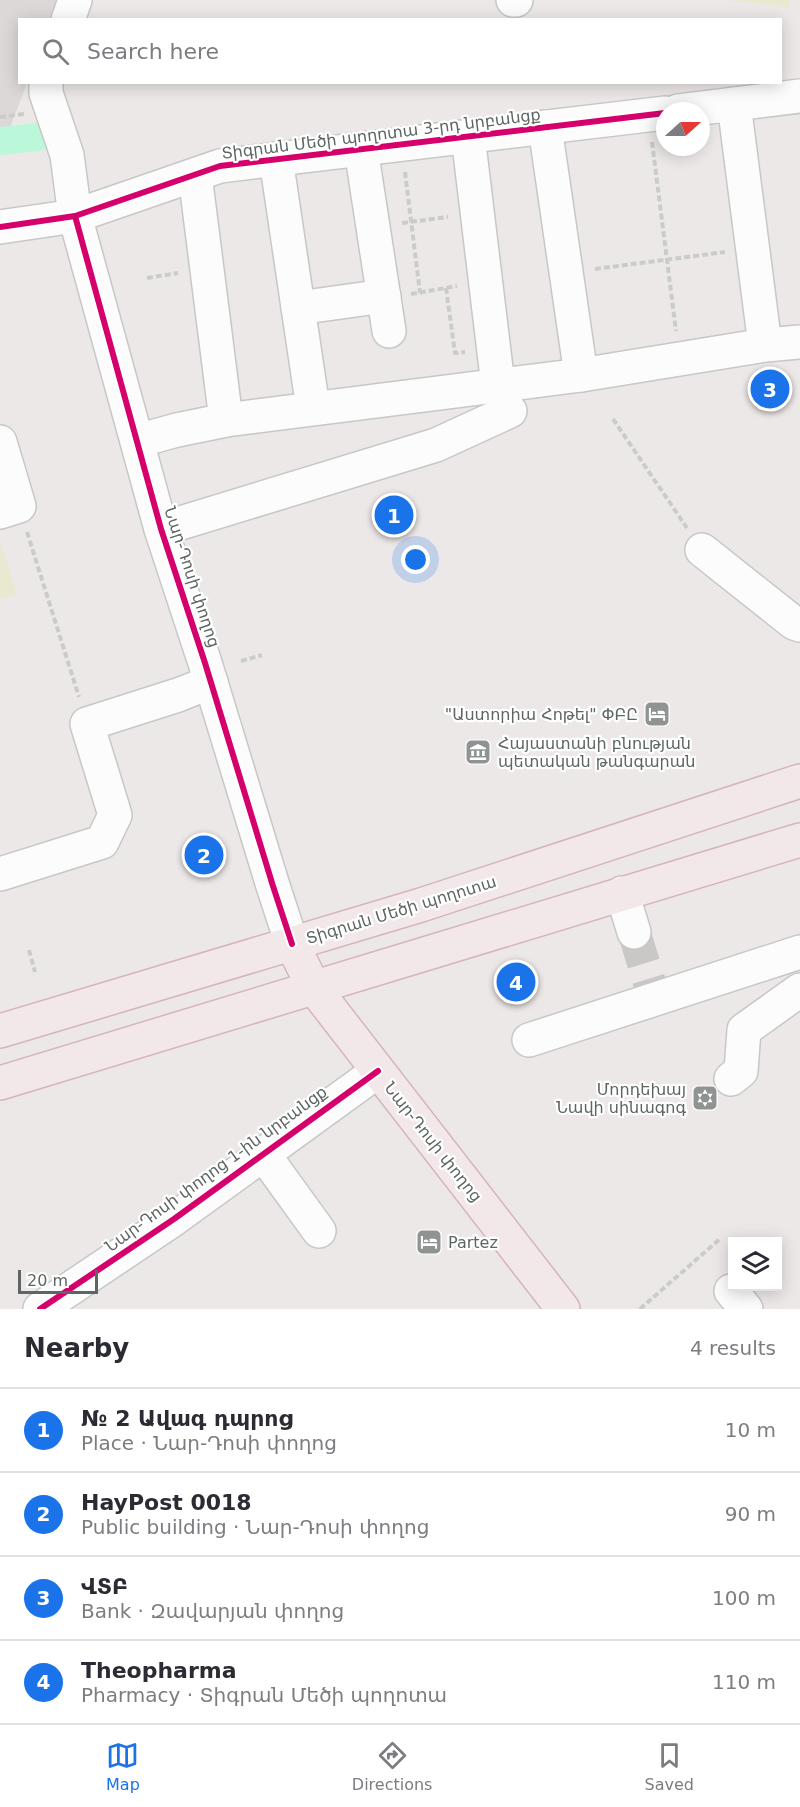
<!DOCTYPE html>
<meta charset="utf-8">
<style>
body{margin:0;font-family:"DejaVu Sans","Noto Sans Armenian",sans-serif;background:#f7f7f7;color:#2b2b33}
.controls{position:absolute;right:18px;bottom:18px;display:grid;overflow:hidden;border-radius:0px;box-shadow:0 3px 15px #0003}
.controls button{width:54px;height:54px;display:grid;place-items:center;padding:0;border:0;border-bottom:2px solid #e1e1e2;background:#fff;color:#2b2b33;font:30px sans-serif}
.compass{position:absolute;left:656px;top:102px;width:54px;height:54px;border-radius:50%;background:#fff;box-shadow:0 3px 15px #0003;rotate:69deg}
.scale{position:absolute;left:18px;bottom:15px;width:80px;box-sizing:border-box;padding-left:6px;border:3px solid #5d6663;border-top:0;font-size:16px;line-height:21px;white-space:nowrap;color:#5d6663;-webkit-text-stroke:4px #fff;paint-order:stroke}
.you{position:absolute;left:416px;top:560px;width:21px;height:21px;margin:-15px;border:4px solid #fff;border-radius:50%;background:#1a73e8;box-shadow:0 0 0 9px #1a73e833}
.badge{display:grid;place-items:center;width:39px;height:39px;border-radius:50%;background:#1a73e8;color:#fff;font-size:20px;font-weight:700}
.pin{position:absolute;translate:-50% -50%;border:3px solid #fff;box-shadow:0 2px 6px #0006}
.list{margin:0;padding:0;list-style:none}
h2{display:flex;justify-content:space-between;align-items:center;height:78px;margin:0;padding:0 24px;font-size:26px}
h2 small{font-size:20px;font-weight:400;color:#7c7c81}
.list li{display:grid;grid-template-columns:39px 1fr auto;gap:18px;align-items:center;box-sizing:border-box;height:84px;padding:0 24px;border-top:2px solid #e1e1e2}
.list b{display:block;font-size:22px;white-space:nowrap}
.list p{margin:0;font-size:20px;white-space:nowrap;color:#7c7c81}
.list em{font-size:20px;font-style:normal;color:#7c7c81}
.icon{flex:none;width:33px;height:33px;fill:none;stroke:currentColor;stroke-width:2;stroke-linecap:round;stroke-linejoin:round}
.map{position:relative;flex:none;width:800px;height:1309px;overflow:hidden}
.search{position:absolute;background:#fff;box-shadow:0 3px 15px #0003;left:18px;right:18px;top:18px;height:66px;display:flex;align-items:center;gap:15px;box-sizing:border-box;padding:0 21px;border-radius:0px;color:#7c7c81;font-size:22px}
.sheet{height:414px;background:#fff}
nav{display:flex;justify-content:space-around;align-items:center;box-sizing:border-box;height:84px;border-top:2px solid #e1e1e2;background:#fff;font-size:16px;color:#7c7c81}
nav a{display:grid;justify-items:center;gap:3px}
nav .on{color:#1a73e8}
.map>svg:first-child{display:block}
</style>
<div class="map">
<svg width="800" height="1309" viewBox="0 0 800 1309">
<rect width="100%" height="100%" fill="#ede8e8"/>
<path fill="#ddd8d8" d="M0,0H57L50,19L20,20V82L27,83L10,128L0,129Z"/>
<g fill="#e9e9d2">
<path d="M728,0H790L789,8Z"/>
<path d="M0,540L17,594L0,599Z"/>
</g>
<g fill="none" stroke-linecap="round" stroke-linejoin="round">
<path stroke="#bbf8d9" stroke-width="28" d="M0,141L37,137"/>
<path stroke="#c9c8c7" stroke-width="33" stroke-dasharray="33 16" stroke-linecap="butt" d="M634,932L650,984"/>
<g stroke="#c8c7c7" stroke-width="36">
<g id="minor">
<path d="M513,0H516"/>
<path d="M68,20L75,0"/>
<path d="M46,82V93L67,155L75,216L161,529L205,663L273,886L292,944"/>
<path d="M734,104L765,345"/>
<path d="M678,111L800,96"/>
<path d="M545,127L581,375"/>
<path d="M468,136L498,385"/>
<path d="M361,149L389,331"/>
<path d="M276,159L313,408"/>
<path d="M0,227L75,216L220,166L665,113"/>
<path d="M298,308L384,296"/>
<path d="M226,420L581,375L765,345L800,342"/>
<path d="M137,441L177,430L226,420L195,175"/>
<path d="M0,442L19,506L0,512"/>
<path d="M161,529L436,445L510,411"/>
<path d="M702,550L794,623L800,625"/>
<path d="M0,874L102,842L115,815L87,724L178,695L211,682"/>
<path d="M622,893L634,932"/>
<path d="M529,1040L800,952"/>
<path d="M731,1079L741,1071L744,1030L800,990"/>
<path d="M264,1155L319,1231"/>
<path d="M731,1291L746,1309"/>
<path d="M40,1309L174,1219L378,1071"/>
</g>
</g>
<g stroke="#d6b4bb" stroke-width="36">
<g id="major">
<path d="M292,944L314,988L563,1309"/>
<path d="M0,1031L421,905L800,781"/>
<path d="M0,1083C267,1003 533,920 800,840"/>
</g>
</g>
<g stroke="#cacdc7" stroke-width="4" stroke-dasharray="6 3" stroke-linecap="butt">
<path d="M0,117L24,114"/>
<path d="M652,142L676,331"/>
<path d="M405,172L420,293"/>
<path d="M402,223L448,217"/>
<path d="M595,269L725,252"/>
<path d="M147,278L178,273"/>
<path d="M446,288L455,353L465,352"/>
<path d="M411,294L457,286"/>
<path d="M613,419L687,528"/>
<path d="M27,532L79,697"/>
<path d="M241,661L262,655"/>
<path d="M29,950L35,972"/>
<path d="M640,1309L721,1238"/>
</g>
<use href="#minor" stroke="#fcfcfc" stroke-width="33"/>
<use href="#major" stroke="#f3e8e9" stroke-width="33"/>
<g stroke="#fff" stroke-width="10">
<g id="cycleway">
<path d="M75,216L161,529L205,663L273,886L292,944"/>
<path d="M0,227L75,216L220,166L665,113"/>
<path d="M40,1309L174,1219L378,1071"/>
</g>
</g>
<use href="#cycleway" stroke="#d6006c" stroke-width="6"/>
</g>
<defs>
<g id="hotel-square" transform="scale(1.35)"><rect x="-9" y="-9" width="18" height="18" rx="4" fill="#8f9492" stroke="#fff"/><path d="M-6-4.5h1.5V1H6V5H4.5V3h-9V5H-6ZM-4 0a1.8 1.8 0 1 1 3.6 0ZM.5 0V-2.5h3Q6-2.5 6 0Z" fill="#fff"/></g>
<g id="museum-square" transform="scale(1.35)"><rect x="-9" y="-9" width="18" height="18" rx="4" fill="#8f9492" stroke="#fff"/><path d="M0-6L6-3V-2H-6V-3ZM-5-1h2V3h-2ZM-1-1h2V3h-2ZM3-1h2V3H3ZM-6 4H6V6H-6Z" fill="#fff"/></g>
<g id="synagogue-square" transform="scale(1.35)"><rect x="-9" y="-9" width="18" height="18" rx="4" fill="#8f9492" stroke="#fff"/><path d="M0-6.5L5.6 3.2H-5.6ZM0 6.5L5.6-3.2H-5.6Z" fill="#fff"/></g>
</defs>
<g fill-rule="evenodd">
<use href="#hotel-square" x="657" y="714"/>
<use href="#museum-square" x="478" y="752"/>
<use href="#synagogue-square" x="705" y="1098"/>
<use href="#hotel-square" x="429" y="1242"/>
</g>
<g text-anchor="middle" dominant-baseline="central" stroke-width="4.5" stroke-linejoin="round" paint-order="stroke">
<g font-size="16" fill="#5d6663" stroke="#fff">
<text transform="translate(381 134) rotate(-7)">Տիգրան Մեծի պողոտա 3-րդ նրբանցք</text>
<text transform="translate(192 577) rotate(72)">Նար-Դոսի փողոց</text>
<text transform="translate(401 910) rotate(-17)">Տիգրան Մեծի պողոտա</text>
<text transform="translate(433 1142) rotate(52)">Նար-Դոսի փողոց</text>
<text transform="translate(216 1169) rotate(-36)">Նար-Դոսի փողոց 1-ին նրբանցք</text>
</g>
<g font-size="16" fill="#5d6663" stroke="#fff" text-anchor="end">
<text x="638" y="714">"Աստորիա Հոթել" ՓԲԸ</text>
<text x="498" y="743" text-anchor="start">Հայաստանի բնության<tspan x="498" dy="18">պետական թանգարան</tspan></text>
<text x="686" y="1089">Մորդեխայ<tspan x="686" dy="18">Նավի սինագոգ</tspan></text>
<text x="448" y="1242" text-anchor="start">Partez</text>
</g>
</g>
</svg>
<div class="controls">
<button><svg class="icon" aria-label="layers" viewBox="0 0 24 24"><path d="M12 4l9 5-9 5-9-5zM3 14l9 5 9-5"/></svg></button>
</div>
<svg class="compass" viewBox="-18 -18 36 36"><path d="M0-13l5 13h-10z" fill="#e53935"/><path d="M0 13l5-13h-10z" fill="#7c7c81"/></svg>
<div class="scale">20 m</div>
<div class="you"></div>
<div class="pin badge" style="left:394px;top:515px">1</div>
<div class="pin badge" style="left:204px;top:855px">2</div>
<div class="pin badge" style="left:770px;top:389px">3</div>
<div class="pin badge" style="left:516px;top:982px">4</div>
<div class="search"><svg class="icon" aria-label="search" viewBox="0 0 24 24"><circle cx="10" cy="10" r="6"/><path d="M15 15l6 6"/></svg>Search here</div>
</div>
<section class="sheet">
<h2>Nearby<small>4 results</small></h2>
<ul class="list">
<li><span class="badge">1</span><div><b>№ 2 Ավագ դպրոց</b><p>Place · Նար-Դոսի փողոց</p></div><em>10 m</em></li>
<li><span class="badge">2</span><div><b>HayPost 0018</b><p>Public building · Նար-Դոսի փողոց</p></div><em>90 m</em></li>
<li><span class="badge">3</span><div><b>ՎՏԲ</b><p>Bank · Զավարյան փողոց</p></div><em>100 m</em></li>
<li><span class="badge">4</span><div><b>Theopharma</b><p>Pharmacy · Տիգրան Մեծի պողոտա</p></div><em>110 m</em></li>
</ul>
</section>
<nav>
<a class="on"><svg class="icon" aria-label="map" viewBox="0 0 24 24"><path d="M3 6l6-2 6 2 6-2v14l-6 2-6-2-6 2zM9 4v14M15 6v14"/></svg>Map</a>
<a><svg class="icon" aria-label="directions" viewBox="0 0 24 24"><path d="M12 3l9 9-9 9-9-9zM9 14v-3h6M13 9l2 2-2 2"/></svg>Directions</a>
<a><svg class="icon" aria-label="saved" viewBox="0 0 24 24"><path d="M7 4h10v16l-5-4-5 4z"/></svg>Saved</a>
</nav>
